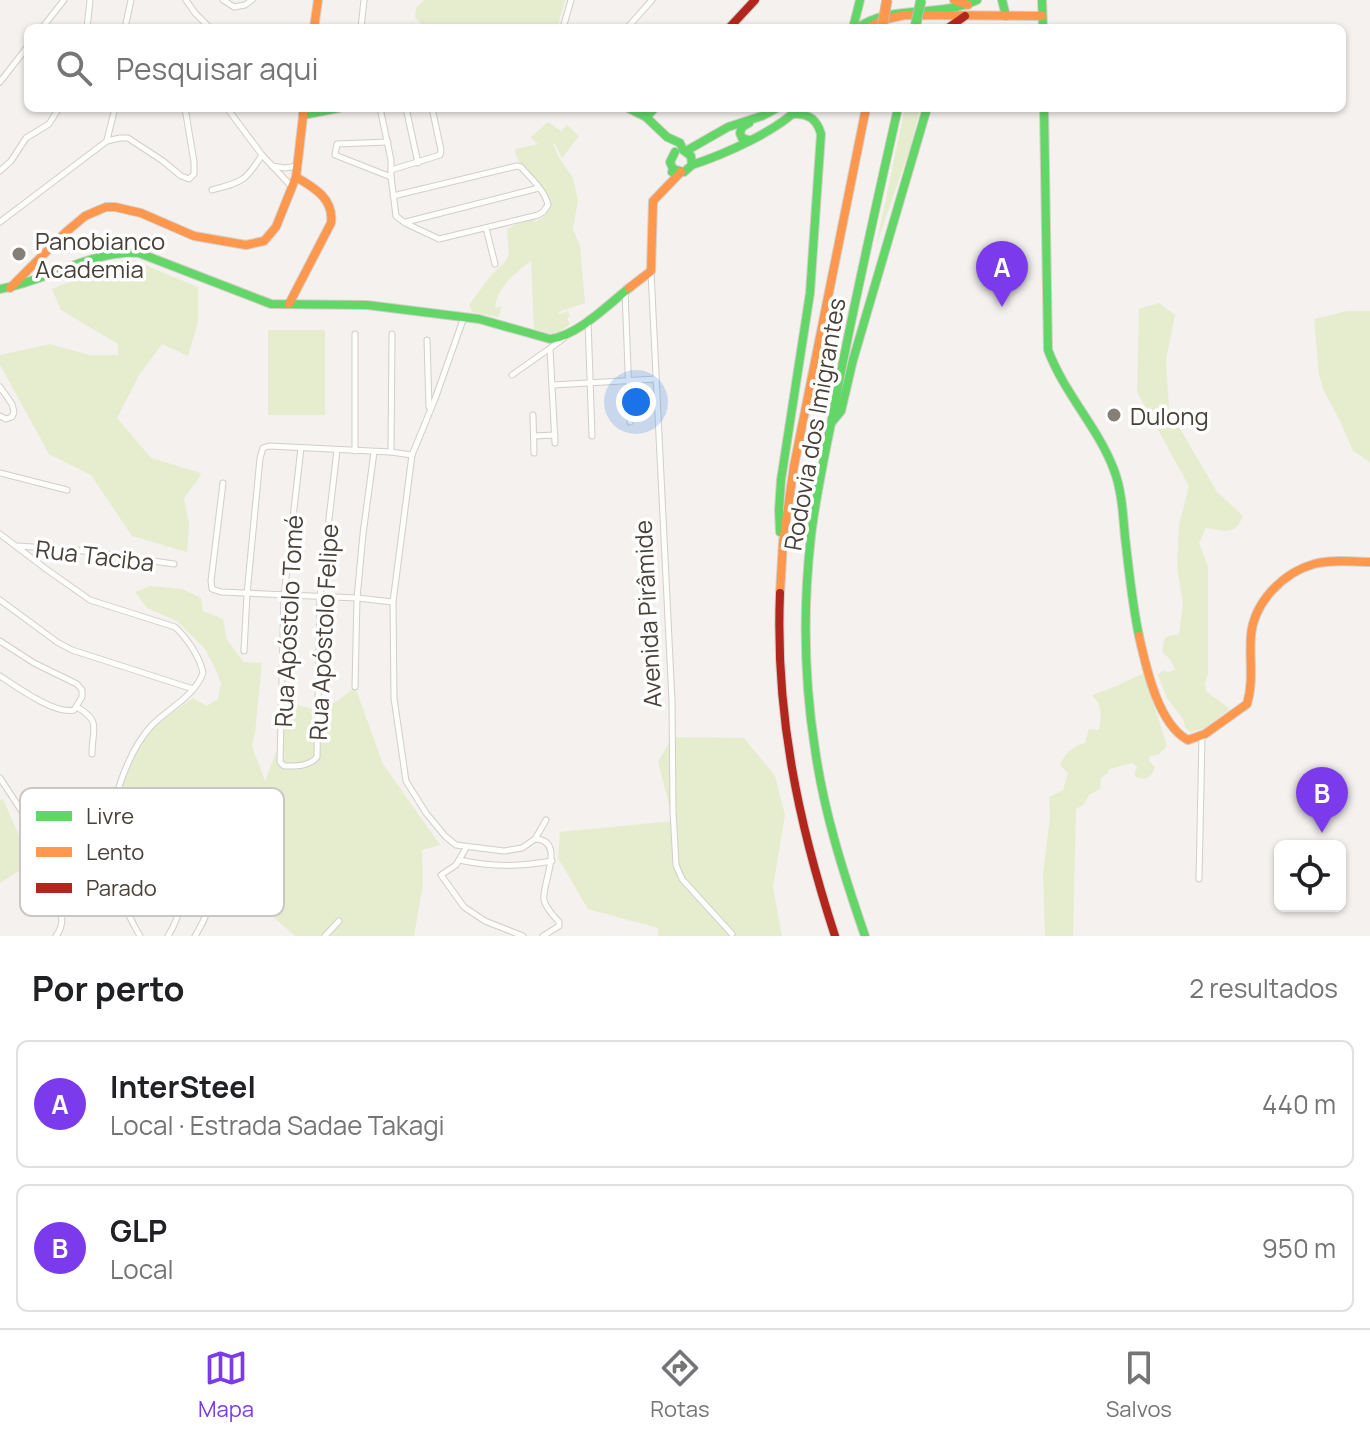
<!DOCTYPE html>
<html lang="pt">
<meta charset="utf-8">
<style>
body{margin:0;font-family:Manrope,sans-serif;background:#f6f6f6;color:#202124}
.controls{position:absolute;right:24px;bottom:24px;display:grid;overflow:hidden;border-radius:12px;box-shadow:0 2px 6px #0004}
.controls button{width:72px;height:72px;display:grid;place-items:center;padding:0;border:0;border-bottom:2px solid #e0e0e0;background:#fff;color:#202124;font:40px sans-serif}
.you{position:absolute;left:636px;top:402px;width:28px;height:28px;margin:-20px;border:6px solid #fff;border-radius:50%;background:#1a73e8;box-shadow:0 0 0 12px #1a73e833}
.badge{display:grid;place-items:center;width:52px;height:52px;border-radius:50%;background:#7c3aed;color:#fff;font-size:26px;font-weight:700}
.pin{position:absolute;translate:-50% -66px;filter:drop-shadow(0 2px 4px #0008)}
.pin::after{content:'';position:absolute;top:42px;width:28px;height:24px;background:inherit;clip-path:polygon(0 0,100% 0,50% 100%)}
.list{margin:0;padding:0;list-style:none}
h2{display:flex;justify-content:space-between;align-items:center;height:104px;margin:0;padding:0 32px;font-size:34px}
h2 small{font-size:26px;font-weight:400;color:#757577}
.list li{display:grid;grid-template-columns:52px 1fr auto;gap:24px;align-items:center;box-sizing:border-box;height:128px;margin:0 16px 16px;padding:0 16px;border:2px solid #e0e0e0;border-radius:12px}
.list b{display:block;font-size:30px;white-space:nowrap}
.list p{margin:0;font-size:26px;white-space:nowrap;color:#757577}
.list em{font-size:26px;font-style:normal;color:#757577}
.icon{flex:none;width:44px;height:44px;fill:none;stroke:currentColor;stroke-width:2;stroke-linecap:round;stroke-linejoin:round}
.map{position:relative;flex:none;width:1370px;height:936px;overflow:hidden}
.search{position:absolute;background:#fff;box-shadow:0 2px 6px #0004;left:24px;right:24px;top:24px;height:88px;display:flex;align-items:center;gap:20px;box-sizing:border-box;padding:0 28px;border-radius:12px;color:#757577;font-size:30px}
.sheet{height:392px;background:#fff}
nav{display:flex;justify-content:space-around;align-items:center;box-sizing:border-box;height:112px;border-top:2px solid #e0e0e0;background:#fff;font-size:22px;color:#757577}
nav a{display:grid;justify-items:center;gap:4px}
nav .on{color:#7c3aed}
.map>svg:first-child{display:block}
</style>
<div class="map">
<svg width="1370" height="936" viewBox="0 0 1370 936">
<rect width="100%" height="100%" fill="#f4f1ee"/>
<g fill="#e6edcf">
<path d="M424,0H565L557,28H425L415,17L416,8Z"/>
<path d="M905,108H920L911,145L876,246Z"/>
<path d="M548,122L561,131L567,125L579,136L562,158L555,144L553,145L560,159L573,178L578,200L573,229L580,246L585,303L558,312L560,314L568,311L570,316L567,318L570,324L556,335L534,329L531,261C515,273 497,287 495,308L502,306L498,317L472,312L469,305L491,275L505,262L509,254L507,229L518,223L536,219L534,223C580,198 515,177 515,149L538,144L535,142L531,137Z"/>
<path d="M128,258L198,287V322L188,356L162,344L139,375L117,418L151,458L201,473L199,478L184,498L189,524L187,552L132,536L91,475L49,454L0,365V355L50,344L89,355H118V344L61,310L52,289Z"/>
<path d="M1159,303L1175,315L1166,360L1169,410L1217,492L1243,516C1234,537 1225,530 1206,528L1199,543L1208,566V675L1205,684L1206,691L1230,709L1205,728L1190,732L1185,727L1183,719L1167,698L1158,675L1162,671L1169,672L1175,670L1171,660L1162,652L1165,637L1179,634L1183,604L1177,567L1179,526L1189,486L1137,392L1139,309Z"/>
<path d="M1347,311H1370V462L1353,451L1341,423L1323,389L1319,375L1314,319Z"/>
<rect x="268" y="330" width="57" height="85"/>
<path d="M150,586L182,589L201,598L203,611L223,619L227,640L244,662L262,663L255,733L252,746L265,781L282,737L291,703L319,711L339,700L355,687L383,764L440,845L422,850L423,884L414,936H295L251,897L226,911L184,852L110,824L119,785L144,734L193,698L207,706L218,699L221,683L216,670L205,649L177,621L147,608L135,592Z"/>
<path d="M1144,673L1167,746L1159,754L1150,756L1149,761L1155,767C1151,778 1145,782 1135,776V770L1138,768L1133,763L1109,769L1108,773L1101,778L1100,789L1089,795L1083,805L1076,809L1073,936H1045L1043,873L1050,818L1049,797L1063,790L1068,773L1060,765C1065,753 1072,747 1085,743L1089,729L1099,730L1101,716L1099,704L1092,695L1112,688Z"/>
<path d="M672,737L744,738L775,776L785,815L773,887L782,936H658V928L588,909L558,858L560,832L673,821L658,762Z"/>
<path d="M3,799L31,863L0,883V800Z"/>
</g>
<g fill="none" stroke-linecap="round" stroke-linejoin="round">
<g stroke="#d2cecb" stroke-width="7">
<g id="street">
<path d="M186,0L195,13L210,28"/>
<path d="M223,0L234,7L245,5L252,0"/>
<path d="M42,28L64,0"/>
<path d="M87,28L90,0"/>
<path d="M125,28L131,0"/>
<path d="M361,28L364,0"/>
<path d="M563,28L571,0"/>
<path d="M627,28L652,0"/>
<path d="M0,82L28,46"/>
<path d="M227,108L262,155L292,187"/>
<path d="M380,108L391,160V177L396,216L405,223L439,239L538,215L543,212L548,205C545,190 530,178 521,167L517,166L393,196"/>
<path d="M406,108L418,163"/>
<path d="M107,140L115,108"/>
<path d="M388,142L337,144L335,155L391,177"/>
<path d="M272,166L285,168L297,166"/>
<path d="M391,170L440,155L441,150L432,108"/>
<path d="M0,171L11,161L26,138L49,124L59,108"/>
<path d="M212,190C242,182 245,182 262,155"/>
<path d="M0,222L107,141L120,138H128L163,161L181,176L189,179L194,174V162L185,108"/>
<path d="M406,222L539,188"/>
<path d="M486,228L495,264"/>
<path d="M651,272L672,701L673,811L676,865L682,879L732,934"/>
<path d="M625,291L630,422"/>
<path d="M464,317L435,399L412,455L393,602L394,698L406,781L426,813L445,836L456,845L504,851L522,848L535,839L546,820"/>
<path d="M588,320L592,436"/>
<path d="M427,340L429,407"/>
<path d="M550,349L555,443"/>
<path d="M512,375L563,339"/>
<path d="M553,385L656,379"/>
<path d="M0,387L12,404L14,412L12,417L6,419L0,416"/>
<path d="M533,415L534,453"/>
<path d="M534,436L555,435"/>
<path d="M301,448L284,596L280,762L284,766C295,766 309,767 317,757L320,597L337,450"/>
<path d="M355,451V334"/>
<path d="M391,452L392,334"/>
<path d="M0,473L67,490"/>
<path d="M223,483L211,581L212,589L221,592L357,598L393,602"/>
<path d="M0,534L46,569L90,600L175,627C187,638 200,657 203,673C194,697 169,708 152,725C138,740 129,759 122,778C100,837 109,883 140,936"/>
<path d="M18,546L76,550L174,564"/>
<path d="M0,600L57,642L72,650L193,689"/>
<path d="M0,641L34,663L77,684L82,690V697L74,710C55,715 17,687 0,676"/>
<path d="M244,651L247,594L260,458L263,448L269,446L391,452L412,455"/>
<path d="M355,687L357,598L363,534L374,452"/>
<path d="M77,707C102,722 92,728 92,754"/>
<path d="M0,778L21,810L60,904C62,916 64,926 56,936"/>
<path d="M535,839C567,840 541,884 544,900C546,909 553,915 559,922V926L543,936"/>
<path d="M466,848L456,865L441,875L464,907L485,921L523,936"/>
<path d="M164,853C166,894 195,891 168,936"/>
<path d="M459,860C493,867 518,867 552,861"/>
<path d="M1199,879L1202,736"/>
<path d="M175,887L198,884C214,905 207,916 195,936"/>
<path d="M325,936L339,921"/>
</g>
</g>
<g stroke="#d4cec7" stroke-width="10">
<g id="fast">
<path d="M1002,0L1006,16"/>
<path d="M1042,0L1043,28"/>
<path d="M853,28L860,0"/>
<path d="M857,28C895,3 935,19 977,0"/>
<path d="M628,108L646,117L667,137L680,143L683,150L691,156L692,165"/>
<path d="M1044,108L1048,350C1065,395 1098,427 1114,470C1122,491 1123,515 1125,537C1129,570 1132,603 1139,636"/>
<path d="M303,115L339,108"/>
<path d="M646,117L655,108"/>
<path d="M749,123L742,127L740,133L742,138L749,140"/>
<path d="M686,151L728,127L762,116L777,108"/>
<path d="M673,169L684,172L692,165C725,154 775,132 799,108"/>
<path d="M672,172L673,169L670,162L675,152"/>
<path d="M0,289C48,281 90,250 139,253L271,304L367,305L479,319L550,339C577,336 608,305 629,288"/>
<path d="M832,422L841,411L853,360L927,108"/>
<path d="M780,532L779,510L781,480L810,293L821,134C817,119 808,113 793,114"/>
<path d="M865,936C844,875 824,813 815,749C804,679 803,606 811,536C817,486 829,437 838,387C856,294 877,201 898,108"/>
</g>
</g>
<g stroke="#d4cec7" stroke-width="10">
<g id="slow">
<path d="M954,0L968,5"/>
<path d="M314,28L318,0"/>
<path d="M868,28L882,20L905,15L1042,16"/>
<path d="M10,288L66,232L85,216L106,207H115L141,213L194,236L246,245L264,241L276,227L296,177L304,108"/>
<path d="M629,288L651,271L653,201L681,172"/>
<path d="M289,304L331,223C334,199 315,188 296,177"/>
<path d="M780,593L783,542L794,466L866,108"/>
<path d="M1139,636C1146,667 1158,724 1188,740L1205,734L1247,704C1254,681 1249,659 1251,635C1254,603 1282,573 1314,564C1332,559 1352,562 1370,562"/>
</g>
</g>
<g stroke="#d4cec7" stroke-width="10">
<g id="jam">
<path d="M729,28L755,0"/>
<path d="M948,28L965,16"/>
<path d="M780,593C775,713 798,822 835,936"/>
</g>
</g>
<use href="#street" stroke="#fdfdfc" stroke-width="5"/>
<use href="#fast" stroke="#63d668" stroke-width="8"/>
<use href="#slow" stroke="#ff974d" stroke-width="8"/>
<use href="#jam" stroke="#b3261e" stroke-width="8"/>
<g stroke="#cbbaaa" stroke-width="11" stroke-linecap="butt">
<path id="fast-bridge" d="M915,28L921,0"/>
</g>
<g stroke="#cbbaaa" stroke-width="11" stroke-linecap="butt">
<path id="slow-bridge" d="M882,28L887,0"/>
</g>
<use href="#fast-bridge" stroke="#63d668" stroke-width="9"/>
<use href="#slow-bridge" stroke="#ff974d" stroke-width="9"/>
</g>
<g fill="#867f78" stroke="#fff" stroke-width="3">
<circle cx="19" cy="254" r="8"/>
<circle cx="1114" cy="415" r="8"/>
</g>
<g text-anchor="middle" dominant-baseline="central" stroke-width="7" stroke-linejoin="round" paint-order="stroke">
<g font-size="24" fill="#4a4139" stroke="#fff" text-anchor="start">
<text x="35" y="240">Panobianco<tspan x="35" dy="28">Academia</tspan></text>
<text x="1130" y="415">Dulong</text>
</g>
<g font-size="24" fill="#4a4139" stroke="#fff">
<text transform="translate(814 424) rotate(-80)">Rodovia dos Imigrantes</text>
<text transform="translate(95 555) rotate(7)">Rua Taciba</text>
<text transform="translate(647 614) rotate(-93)">Avenida Pirâmide</text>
<text transform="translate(288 621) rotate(-87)">Rua Apóstolo Tomé</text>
<text transform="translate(323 632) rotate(-87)">Rua Apóstolo Felipe</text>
</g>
</g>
<rect x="20" y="788" width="264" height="128" rx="12" fill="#fff" stroke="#c9c6c4" stroke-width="2"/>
<rect x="36" y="811" width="36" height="10" fill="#63d668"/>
<rect x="36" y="847" width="36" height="10" fill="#ff974d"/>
<rect x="36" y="883" width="36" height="10" fill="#b3261e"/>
<g font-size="22" fill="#4a4139">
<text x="86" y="824">Livre</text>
<text x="86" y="860">Lento</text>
<text x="86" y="896">Parado</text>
</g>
</svg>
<div class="controls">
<button><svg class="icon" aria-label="locate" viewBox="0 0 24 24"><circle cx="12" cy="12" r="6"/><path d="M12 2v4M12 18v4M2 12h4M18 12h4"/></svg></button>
</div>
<div class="you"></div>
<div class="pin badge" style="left:1002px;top:307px">A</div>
<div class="pin badge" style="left:1322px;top:833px">B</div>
<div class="search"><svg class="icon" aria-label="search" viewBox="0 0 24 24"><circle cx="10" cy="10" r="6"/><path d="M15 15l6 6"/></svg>Pesquisar aqui</div>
</div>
<section class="sheet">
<h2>Por perto<small>2 resultados</small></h2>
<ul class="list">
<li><span class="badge">A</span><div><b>InterSteel</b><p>Local · Estrada Sadae Takagi</p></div><em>440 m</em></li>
<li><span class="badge">B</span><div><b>GLP</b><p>Local</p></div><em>950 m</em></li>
</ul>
</section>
<nav>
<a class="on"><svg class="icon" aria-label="map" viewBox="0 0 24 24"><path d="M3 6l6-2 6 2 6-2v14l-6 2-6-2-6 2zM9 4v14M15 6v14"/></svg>Mapa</a>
<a><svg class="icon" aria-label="directions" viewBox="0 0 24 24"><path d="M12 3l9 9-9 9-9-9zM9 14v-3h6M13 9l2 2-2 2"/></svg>Rotas</a>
<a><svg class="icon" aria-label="saved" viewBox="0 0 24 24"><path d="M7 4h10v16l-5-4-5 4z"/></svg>Salvos</a>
</nav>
